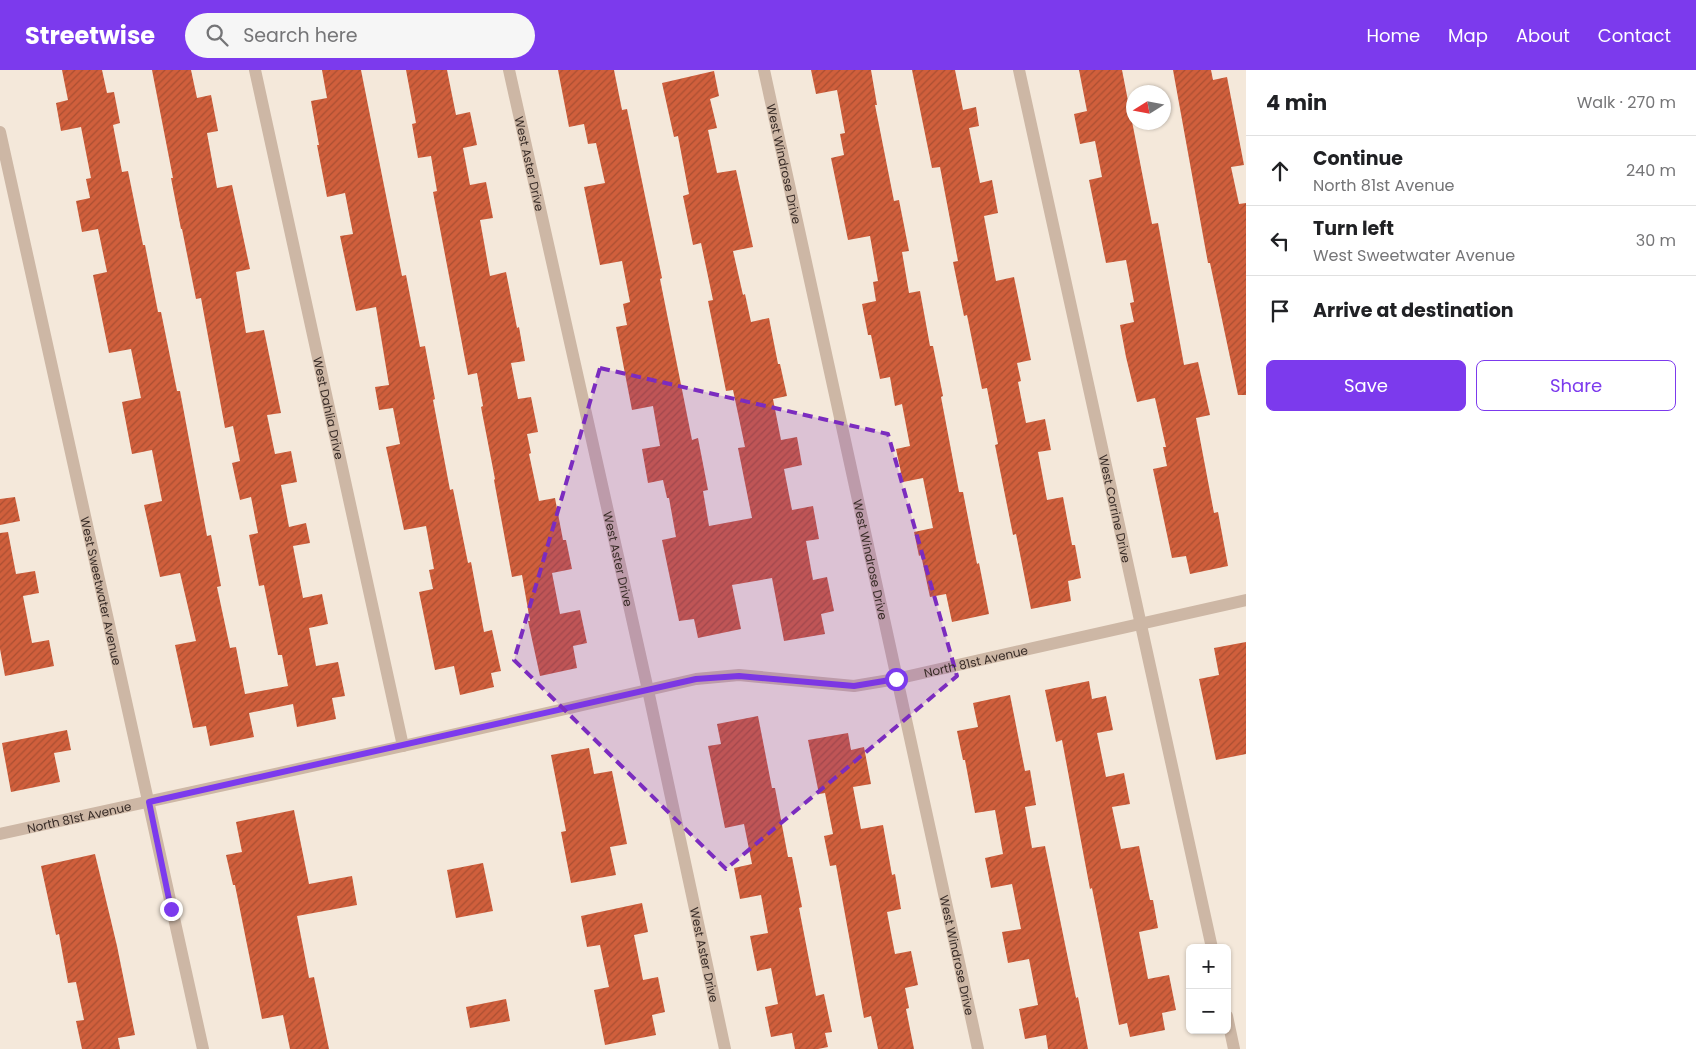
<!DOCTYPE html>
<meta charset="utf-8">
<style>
body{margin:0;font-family:Poppins,sans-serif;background:#f6f6f6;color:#202124}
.controls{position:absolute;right:15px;bottom:15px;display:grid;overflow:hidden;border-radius:8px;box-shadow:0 1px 4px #0004}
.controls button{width:45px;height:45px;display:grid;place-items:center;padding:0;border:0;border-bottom:1px solid #e0e0e0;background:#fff;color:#202124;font:25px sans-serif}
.compass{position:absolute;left:1126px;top:15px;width:45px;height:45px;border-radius:50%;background:#fff;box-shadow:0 1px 4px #0004;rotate:259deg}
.stop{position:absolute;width:15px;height:15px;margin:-11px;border:4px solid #7c3aed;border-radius:50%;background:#fff}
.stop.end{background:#7c3aed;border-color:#fff;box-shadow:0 1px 5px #0008}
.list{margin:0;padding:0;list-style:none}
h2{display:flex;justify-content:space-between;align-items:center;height:65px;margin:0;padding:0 20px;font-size:21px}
h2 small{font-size:16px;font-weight:400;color:#757577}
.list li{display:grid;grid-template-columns:32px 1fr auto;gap:15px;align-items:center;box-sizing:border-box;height:70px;padding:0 20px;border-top:1px solid #e0e0e0}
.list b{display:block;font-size:19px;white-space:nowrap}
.list p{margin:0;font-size:16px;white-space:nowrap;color:#757577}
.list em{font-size:16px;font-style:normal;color:#757577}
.actions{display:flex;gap:10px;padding:15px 20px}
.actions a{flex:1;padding:11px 0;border:1px solid #7c3aed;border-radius:8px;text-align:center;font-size:18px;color:#7c3aed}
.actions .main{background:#7c3aed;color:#fff}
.icon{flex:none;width:28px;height:28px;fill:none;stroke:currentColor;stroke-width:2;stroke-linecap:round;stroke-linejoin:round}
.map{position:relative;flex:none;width:1246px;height:979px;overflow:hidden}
header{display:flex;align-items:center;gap:30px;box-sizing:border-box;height:70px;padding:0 25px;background:#7c3aed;color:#fff}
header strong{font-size:24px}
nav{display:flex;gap:28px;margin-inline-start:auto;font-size:18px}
.search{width:350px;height:45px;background:#f6f6f6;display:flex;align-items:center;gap:12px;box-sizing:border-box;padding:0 18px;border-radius:28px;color:#757577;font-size:19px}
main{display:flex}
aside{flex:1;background:#fff}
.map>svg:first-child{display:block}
</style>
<header>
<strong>Streetwise</strong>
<div class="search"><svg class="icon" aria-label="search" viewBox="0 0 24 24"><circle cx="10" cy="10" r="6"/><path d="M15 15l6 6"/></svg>Search here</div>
<nav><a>Home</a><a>Map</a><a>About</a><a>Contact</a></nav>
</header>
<main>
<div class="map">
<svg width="1246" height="979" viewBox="0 0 1246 979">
<defs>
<pattern id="building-hatch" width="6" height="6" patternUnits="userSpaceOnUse" patternTransform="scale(1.25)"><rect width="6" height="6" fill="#d05f3c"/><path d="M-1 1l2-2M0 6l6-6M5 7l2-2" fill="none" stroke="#aa4f32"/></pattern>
</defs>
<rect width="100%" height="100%" fill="#f4e8da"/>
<g fill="url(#building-hatch)">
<path d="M62,0H102L107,23L114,22L120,53L113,55L122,102L128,101L143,175H145L158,242H161L177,321H180L207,466L211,465L221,516L217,517L230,578L236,577L245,624L288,616L282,585H278L264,515L259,516L249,465L258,463L251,427L240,430L232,393L240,391L233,356L225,358L201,228L196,229L182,159H181L171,108H173L152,0H191L197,28L211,25L218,61L207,63L217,118L232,115L250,199L236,202L246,263L264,260L281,343L267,345L275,384L291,381L297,412L281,415L289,457L306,453L310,473L293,476L303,528L322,524L328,554L309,558L316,596L338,592L345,626L332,628L336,649L297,657L293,634L249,643L254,667L210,676L206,656L193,658L175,575L196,571L180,503L160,507L144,435L162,431L152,380L132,384L122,332L141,328L131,279L109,283L93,205L107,202L98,159L82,162L76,131L90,128L86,109L91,108L81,57L61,61L56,33L68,30Z"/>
<path d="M322,0H361L402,206L406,205L420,277L425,276L435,329L433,330L450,420L453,419L468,493L471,492L484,562L492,560L501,601L491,603L494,617L460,625L454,596L435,600L419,522L433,519L429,500L434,499L426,456L404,460L386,377L400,374L393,338L379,340L375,317L389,315L376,237L356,241L340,166L353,164L345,123L327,127L317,75H319L311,31L327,28Z"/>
<path d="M406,0H447L456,45L470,42L477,75L463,78L470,115L486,112L493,148L480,150L490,206L506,202L517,258L519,257L525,291L511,293L518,329L531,327L538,362L527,364L531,383L529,384L539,431L555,428L563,470H566L572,499L552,503L560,544L580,540L587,573L573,576L577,598L540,606L528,551H530L522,505L512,507L494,410L495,409L481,337L483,336L477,303L468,305L433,122L437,121L431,86L418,88L412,54L416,53Z"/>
<path d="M558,0H614L622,40L627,39L662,208L660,209L692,370L698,368L708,420L703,421L709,456L752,448L738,378L745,377L733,320L726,321L708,231L713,230L701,173L693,175L683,126L689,124L678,66L674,67L662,13L714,1L719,26L710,29L717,58L708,60L717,103L736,100L753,177L733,181L743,225L745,224L751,252L769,248L778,294H780L787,326L773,329L781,370L797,367L802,395L784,399L792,440L813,436L819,469L806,471L813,510L827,507L834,541L821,544L825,564L784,571L772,508L732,515L741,559L698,568L694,549L679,551L662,470L676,467L669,428H667L663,410L648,413L642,379L660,376L653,336L632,340L616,257L627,255L623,234L630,232L622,191L600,195L584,117L605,113L596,73L588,74L584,54L569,57Z"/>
<path d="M811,0H871L877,35H875L894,131L899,130L909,181L902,182L909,223L920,221L930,276H933L943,326L941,327L959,422H963L977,494L979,493L989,544L952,552L946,524L930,527L921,485L919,486L914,462L933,458L923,408L903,412L896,379L910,376L902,334L895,336L890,307L880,309L871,265H868L862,234L876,231L873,212L878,211L870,166L848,170L831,88L844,85L840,64L845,63L837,20L816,24Z"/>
<path d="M912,0H955L963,40L976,37L979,56L969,58L980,113L992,110L998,143L984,146L996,211L1014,207L1031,290L1017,293L1021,311L1018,312L1026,353L1045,349L1051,380L1038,382L1047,430L1063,427L1072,475H1075L1081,508L1068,511L1071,531L1031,539L1016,464L1013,465L995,375L998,374L987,318L982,319L967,245L964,246L953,192L958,191L940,97L932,98Z"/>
<path d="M1079,0H1122L1152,154L1158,153L1184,295L1198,292L1210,345L1196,348L1214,443L1218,442L1228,496L1190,504L1186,486L1172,488L1153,399L1167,396L1163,377H1166L1155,328L1137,332L1126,287L1120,255L1134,252L1130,233L1134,232L1126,190L1106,193L1089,110L1102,107L1095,71L1080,74L1074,44L1087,41Z"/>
<path d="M1173,0H1211L1213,10L1227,7L1244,95L1231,97L1239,134L1246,133V325H1238L1210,193H1208Z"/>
<path d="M15,427L20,451L0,455V429Z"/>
<path d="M8,462L16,504L35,501L39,523L23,526L32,573L49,570L54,596L5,606L0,579V463Z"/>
<path d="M1246,572V684L1216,690L1199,609L1219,605L1214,578Z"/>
<path d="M1089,611L1092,629L1106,626L1113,660L1097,663L1106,707L1124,703L1130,734L1112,737L1121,779L1139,776L1150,830H1153L1158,858L1139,862L1148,909L1169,905L1176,940L1162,943L1165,960L1130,967L1127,953L1119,955L1092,818L1090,819L1062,670L1056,672L1045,620Z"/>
<path d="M1010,625L1025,701L1030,700L1036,735L1025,737L1032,778L1045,776L1076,928L1078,927L1088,979H1048L1046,965L1025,969L1019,939L1038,935L1029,889L1008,893L1002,862L1021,859L1012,814L991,818L985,788L1003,784L995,740L975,743L965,690H963L957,661L978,657L973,633Z"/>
<path d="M758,646L772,718H775L788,787H792L802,837L799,838L816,926L824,924L832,962L825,963L828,977L818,979H795L792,963L771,967L765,937L778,934L771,898L757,901L750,866L768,863L761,825L740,829L734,798L752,794L744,754L725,758L708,676L721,674L717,654Z"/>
<path d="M67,660L71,680L54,683L60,712L11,722L2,673Z"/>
<path d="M848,663L851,680L864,677L871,714L853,717L861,759L883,755L892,805L895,804L901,839L887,842L895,884L911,881L918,915L905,918L909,938L906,939L914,979H878L871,946L864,948L836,795L830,796L824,766L833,764L825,723L819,724L808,670Z"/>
<path d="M589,678L594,704L612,701L627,774L610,777L616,805L571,813L561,762L566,761L551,685Z"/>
<path d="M294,740L309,814L352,806L357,835L297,846L309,908L314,907L329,979H290L283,945L262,949L235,815H233L226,785L242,782L236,752Z"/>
<path d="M95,784L117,876L135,965L118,968L120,979H82L76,951L84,950L76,912L68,913L59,864L56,865L41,796Z"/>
<path d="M483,793L493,841L456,848L447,800Z"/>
<path d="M642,833L648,862L634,865L643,910L658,907L665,942L652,945L656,965L605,975L594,920L609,917L600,875L587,877L581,846Z"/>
<path d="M506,929L510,951L470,958L466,937Z"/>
</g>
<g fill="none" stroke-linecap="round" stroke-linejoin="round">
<g stroke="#cdb7a5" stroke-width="12">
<path id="s1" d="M255,0L403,676"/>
<path id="s2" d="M509,0L648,620L725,979"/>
<path id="s3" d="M764,0L978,979"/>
<path id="s4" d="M1019,0L1212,878"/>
<path id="s5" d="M0,62L203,979"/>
<path id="s6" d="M0,764L403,676L696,609L739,605L854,616L896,609L1246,530"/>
<path d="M1227,946L1234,979"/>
</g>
</g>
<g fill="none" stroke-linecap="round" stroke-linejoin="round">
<path stroke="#7c3aed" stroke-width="6" d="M171,839L149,732L696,609L739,606L854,616L896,609"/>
</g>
<path fill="#7b2cbf" fill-opacity="0.2" stroke="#7b2cbf" stroke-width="4" stroke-dasharray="10 6" stroke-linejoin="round" d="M600,298L888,364L957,606L726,799L514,590Z"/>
<g text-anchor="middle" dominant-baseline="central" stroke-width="5" stroke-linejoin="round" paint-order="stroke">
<g font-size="12" fill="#382c27" stroke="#fbf2e7">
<text stroke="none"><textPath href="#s2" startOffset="96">West Aster Drive</textPath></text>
<text stroke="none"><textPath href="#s3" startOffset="96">West Windrose Drive</textPath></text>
<text stroke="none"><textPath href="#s1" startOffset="346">West Dahlia Drive</textPath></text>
<text stroke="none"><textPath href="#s4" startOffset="449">West Corrine Drive</textPath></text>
<text stroke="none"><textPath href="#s2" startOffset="501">West Aster Drive</textPath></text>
<text stroke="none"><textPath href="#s3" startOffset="501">West Windrose Drive</textPath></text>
<text stroke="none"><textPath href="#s5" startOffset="470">West Sweetwater Avenue</textPath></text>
<text stroke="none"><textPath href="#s6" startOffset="996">North 81st Avenue</textPath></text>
<text stroke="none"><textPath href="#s6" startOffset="81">North 81st Avenue</textPath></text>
<text stroke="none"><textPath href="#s2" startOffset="906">West Aster Drive</textPath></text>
<text stroke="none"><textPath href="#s3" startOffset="906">West Windrose Drive</textPath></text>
</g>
</g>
</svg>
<div class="controls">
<button>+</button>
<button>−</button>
</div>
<svg class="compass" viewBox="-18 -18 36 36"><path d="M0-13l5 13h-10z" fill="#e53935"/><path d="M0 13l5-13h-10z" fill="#757577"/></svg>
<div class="stop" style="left:896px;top:609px"></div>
<div class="stop end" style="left:171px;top:839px"></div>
</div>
<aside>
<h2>4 min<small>Walk · 270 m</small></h2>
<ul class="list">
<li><svg class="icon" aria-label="ahead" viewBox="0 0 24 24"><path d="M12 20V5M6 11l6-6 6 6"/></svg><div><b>Continue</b><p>North 81st Avenue</p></div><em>240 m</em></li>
<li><svg class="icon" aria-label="left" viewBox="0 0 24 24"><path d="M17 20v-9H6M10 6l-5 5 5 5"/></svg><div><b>Turn left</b><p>West Sweetwater Avenue</p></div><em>30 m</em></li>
<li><svg class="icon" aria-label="arrive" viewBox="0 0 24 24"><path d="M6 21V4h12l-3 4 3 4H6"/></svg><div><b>Arrive at destination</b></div></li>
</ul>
<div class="actions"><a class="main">Save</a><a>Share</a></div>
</aside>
</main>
